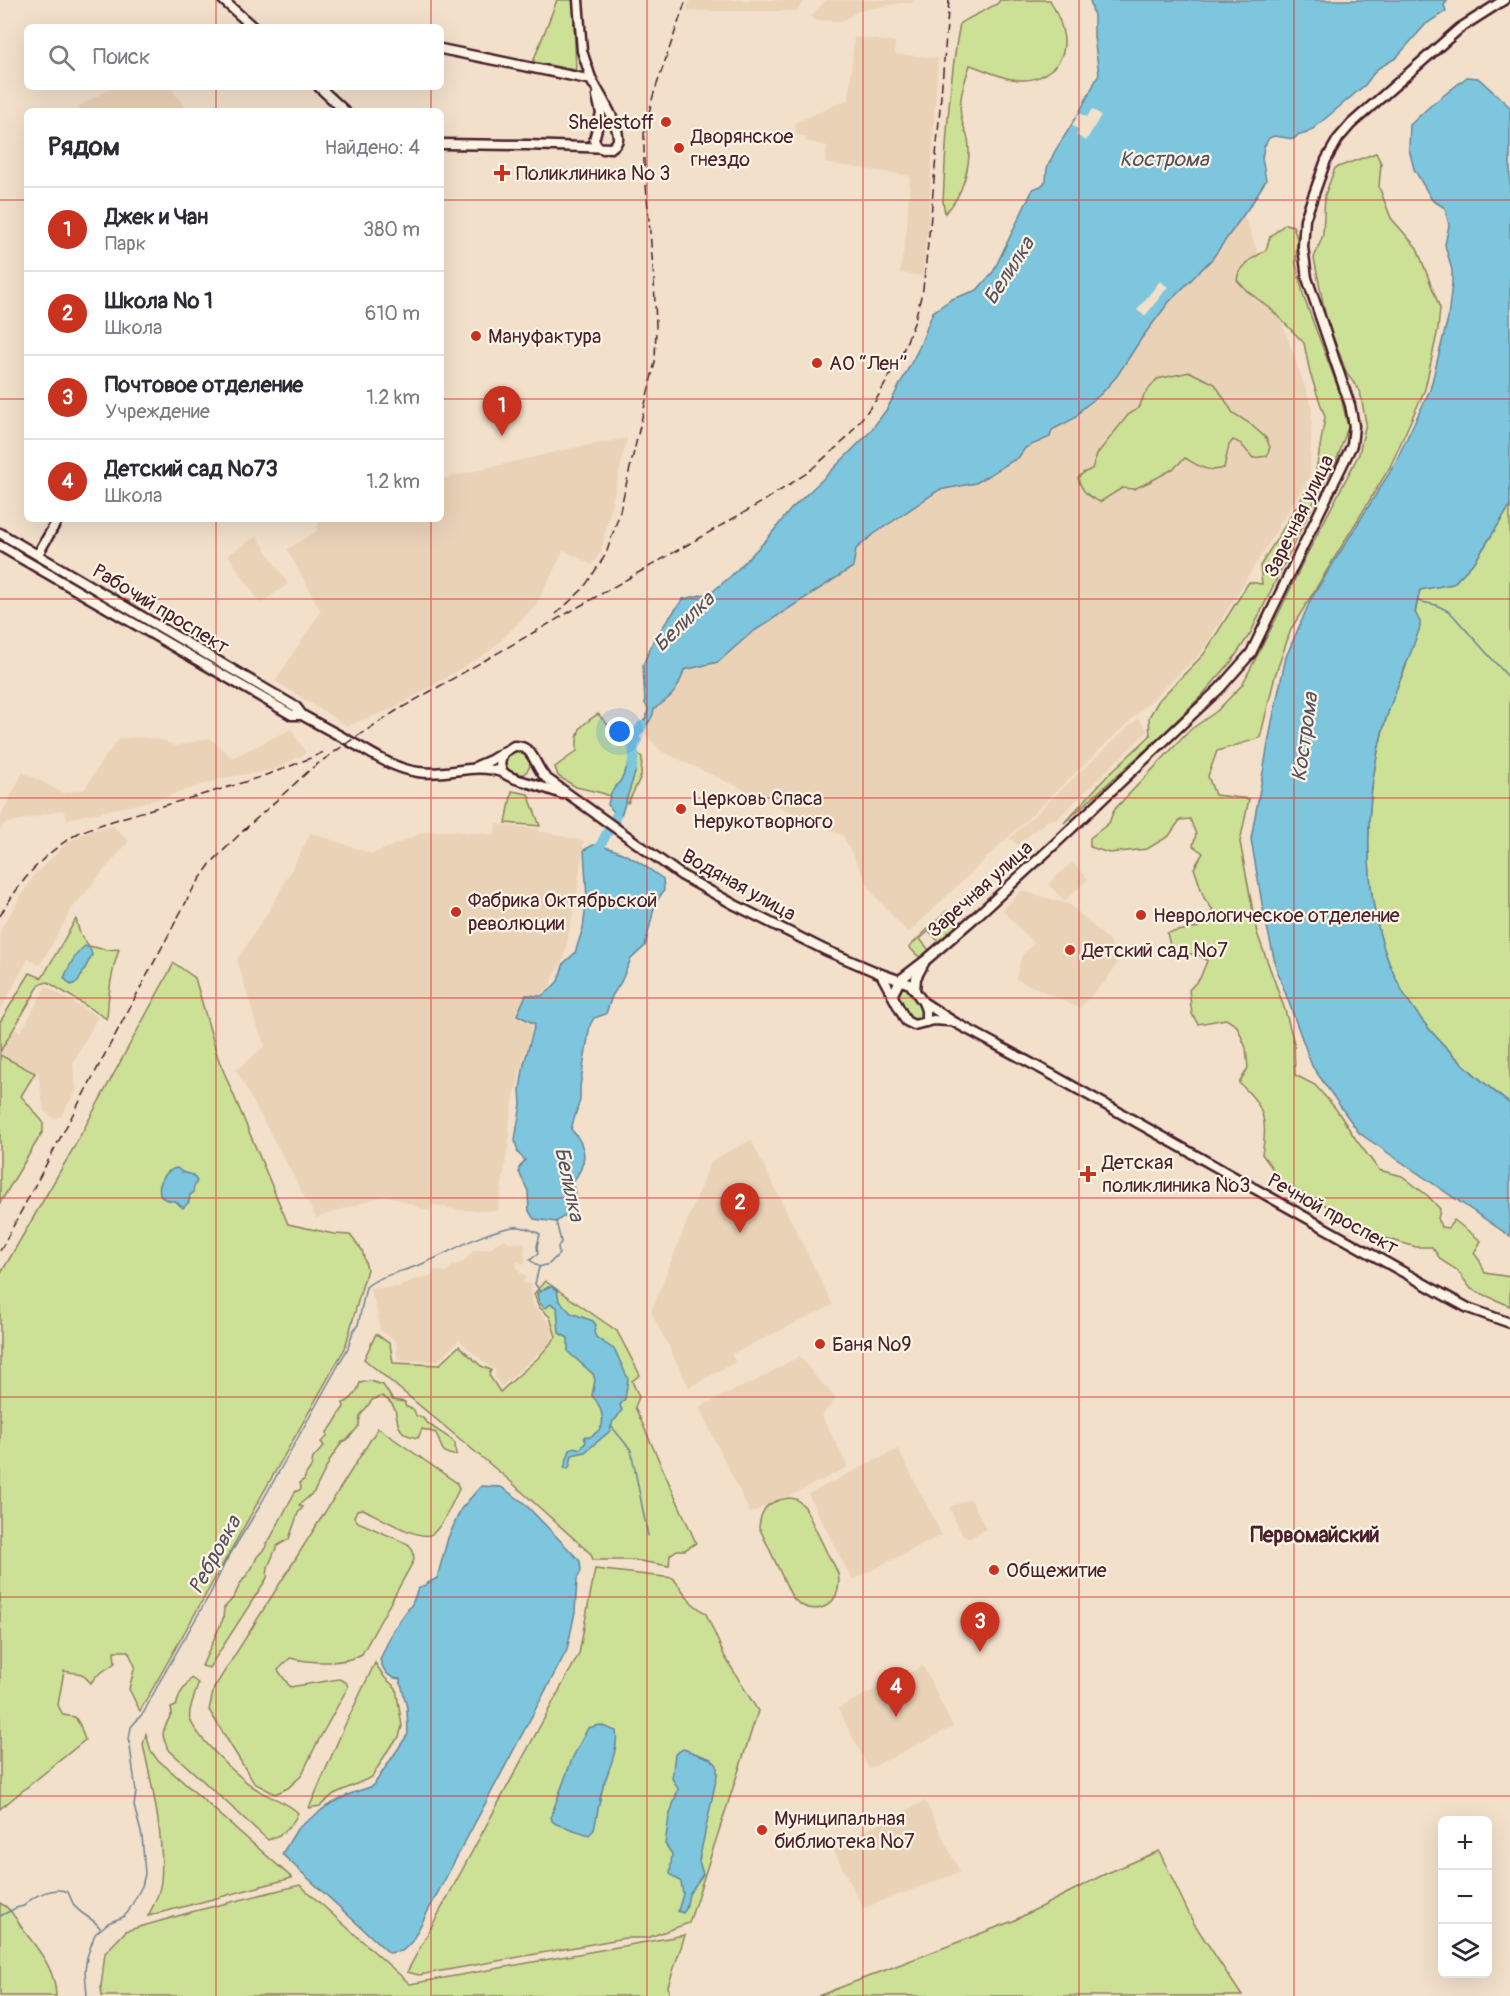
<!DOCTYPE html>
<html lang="ru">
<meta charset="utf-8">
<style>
body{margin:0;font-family:Pangolin,sans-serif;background:#f2f2f3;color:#2b2b33}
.controls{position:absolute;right:18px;bottom:18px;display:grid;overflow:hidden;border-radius:9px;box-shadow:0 6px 24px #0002}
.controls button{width:54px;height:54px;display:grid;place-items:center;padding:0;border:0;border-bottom:2px solid #e1e1e2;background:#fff;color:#2b2b33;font:30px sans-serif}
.you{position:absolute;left:620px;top:732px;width:21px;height:21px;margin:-15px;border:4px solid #fff;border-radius:50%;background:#1a73e8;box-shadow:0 0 0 9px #1a73e833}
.badge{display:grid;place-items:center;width:39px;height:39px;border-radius:50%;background:#c8321e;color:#fff;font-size:20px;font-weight:700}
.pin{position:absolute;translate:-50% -50px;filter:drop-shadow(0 2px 3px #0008)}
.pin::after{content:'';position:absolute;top:32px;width:21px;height:18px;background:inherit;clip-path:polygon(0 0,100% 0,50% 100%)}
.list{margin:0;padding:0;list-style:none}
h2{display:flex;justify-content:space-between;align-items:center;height:78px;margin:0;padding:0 24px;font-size:26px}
h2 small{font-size:20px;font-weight:400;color:#7c7c81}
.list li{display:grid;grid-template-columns:39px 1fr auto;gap:18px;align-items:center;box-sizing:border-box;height:84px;padding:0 24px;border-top:2px solid #e1e1e2}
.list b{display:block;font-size:22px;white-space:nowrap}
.list p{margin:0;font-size:20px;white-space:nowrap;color:#7c7c81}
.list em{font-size:20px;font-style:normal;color:#7c7c81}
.icon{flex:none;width:33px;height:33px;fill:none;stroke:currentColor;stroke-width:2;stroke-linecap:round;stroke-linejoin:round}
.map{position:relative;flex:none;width:1510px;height:1996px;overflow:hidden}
.search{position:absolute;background:#fff;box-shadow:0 6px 24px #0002;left:24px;top:24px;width:420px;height:66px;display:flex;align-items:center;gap:15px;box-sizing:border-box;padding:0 21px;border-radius:9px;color:#7c7c81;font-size:22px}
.panel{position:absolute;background:#fff;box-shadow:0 6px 24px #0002;left:24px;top:108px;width:420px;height:414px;border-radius:9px}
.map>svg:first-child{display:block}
</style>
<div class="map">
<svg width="1510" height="1996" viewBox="0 0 1510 1996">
<rect width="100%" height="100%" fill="#f2e0ca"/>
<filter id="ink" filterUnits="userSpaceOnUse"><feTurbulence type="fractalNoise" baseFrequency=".0167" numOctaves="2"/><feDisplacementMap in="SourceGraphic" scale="12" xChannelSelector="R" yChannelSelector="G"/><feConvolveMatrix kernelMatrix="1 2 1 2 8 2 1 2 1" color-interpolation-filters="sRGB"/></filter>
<g filter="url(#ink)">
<g fill="#ead2b7">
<path d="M690,0H806L796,11H687Z"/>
<path d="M826,0H914L913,3H900L858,11L842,21L813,20L811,17Z"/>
<path d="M854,37L895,42V54L938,58L928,224L922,276L900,273L907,228L910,176L825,163L827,146L805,141L806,137L796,135L795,123L849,99Z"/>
<path d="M113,87H170L188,111H80L78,107Z"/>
<path d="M1244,214L1312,407L1310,476L1201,653L908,933L871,891L843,836L661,751L642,731L650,721L654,709L667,700L679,688L684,670L718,662L751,633L853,567L856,549L874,534L939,490L976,483L1019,457L1025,448L1036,445L1052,430L1075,418L1082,409L1101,394L1117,376L1141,339L1169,302L1212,259Z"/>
<path d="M627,438L601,551L592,565L564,550L536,605L490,651L395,708L347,726L275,681L321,611L287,549L317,531L319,519H441V479L568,449Z"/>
<path d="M257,536L288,584L260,603L228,555Z"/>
<path d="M1138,718L1148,731L1058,818L1047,821L1017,845L1010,838Z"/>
<path d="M291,729L306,753L274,770L223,778L156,800L67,819L63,810L4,824L0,831V817L23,772L63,793L85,789L101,762L119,739L136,737L162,740L176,746L210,738L232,758Z"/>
<path d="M496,824L539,829V831L584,841L577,893L564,958L548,989L540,995L532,1020L531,1035L523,1058L507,1132L510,1133L498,1211L456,1210L432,1204L429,1211L386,1195L316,1218L236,1070L265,1046L255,1021L237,959L268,913L311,833L373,854L424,832L451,831L495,835Z"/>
<path d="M113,826L129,841L73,907L40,965L28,959L0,1011V930L5,922L34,875L68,842L89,831Z"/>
<path d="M1072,862L1088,879L1064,901L1048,884Z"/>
<path d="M1022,891L1069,904L1110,941L1117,964L1105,982L1079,1008L1016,979L1021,957L1034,943L1002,910Z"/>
<path d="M46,986L98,1017L73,1062L76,1091L61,1116L54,1119L44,1111L38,1073L0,1054L15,1029L21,1032Z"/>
<path d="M751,1140L833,1305L732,1354L735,1362L689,1387L651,1312L711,1161Z"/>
<path d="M504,1239L511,1243L525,1242L524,1255L526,1262L522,1264L518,1261L516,1266L520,1273L527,1276L522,1283L531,1284L532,1303L551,1325L553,1335L549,1344L501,1387L495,1377V1369L486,1364L459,1340L438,1361L398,1360L396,1342L380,1330L377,1311L370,1288L399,1287L415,1279L433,1275L434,1270L446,1272L452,1266L463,1262L474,1250L491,1248L496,1243Z"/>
<path d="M800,1356L816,1377L836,1398L822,1416L848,1467L800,1491L750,1513L699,1407L755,1381Z"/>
<path d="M898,1449L942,1535L852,1580L808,1494Z"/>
<path d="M971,1499L986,1529L969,1539L963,1536L949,1507Z"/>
<path d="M923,1666L953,1727L869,1769L838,1708Z"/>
<path d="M925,1801L960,1872L863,1908L832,1847Z"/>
</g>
<g fill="#cde196" stroke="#8c8060" stroke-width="1.5">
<path d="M557,0H573L576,70L533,62Z"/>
<path d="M1000,0H1050C1062,22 1075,53 1049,71C1042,77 1034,80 1024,80C1006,81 986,70 970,65C965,81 958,100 961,116C962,124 966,131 968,139C972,162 963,197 945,213L943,202C946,142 949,82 960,23L997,4Z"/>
<path d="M1376,153L1381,163L1379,187L1391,218L1417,248L1440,308L1438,329L1425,389L1390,467L1291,629L1275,676L1260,738L1217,751L1208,776L1215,795L1249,799L1240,842L1257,933L1285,1010L1294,1043L1295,1075L1315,1085L1336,1109L1357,1141L1379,1170L1402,1176L1428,1196L1440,1209L1438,1219L1441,1227L1448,1228L1454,1220L1481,1241L1474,1253L1480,1261L1485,1273L1510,1277V1306L1471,1289L1457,1270L1441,1260L1432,1247H1416L1372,1234L1355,1221L1282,1182L1262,1154C1268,1123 1265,1105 1239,1083L1248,1068L1246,1048L1237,1026L1226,1019L1198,1024L1192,1014L1189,990L1200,978L1207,961L1197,954L1168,955L1170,945L1167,933L1199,927L1213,910L1204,898L1194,868L1203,853L1193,846L1196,834L1190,819L1180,820L1169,836L1147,849L1109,853L1090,847V838L1109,823L1114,810L1190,730L1217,711L1242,685L1278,615L1303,562L1359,454L1366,423L1360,391L1347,374L1326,318L1314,258L1323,235L1325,195L1335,168Z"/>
<path d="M1285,224L1293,226L1297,238L1296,264L1304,298L1340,393L1348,427L1336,462L1318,493L1250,634L1231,662L1202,695L1163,734L1064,823L1109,774L1150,736L1149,717L1159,700L1204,654L1249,582L1262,584L1260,566L1315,477L1325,417L1310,373L1304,343L1270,308L1247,291L1237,280L1239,272L1250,260L1266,250L1270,237Z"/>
<path d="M1190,372L1215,384L1233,413L1249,423L1266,438L1270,447L1267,456L1253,458L1240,443L1233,440L1229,445L1224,468C1207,473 1199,466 1185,458L1173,469L1151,481L1134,489L1122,488L1100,502C1088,496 1082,492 1078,478L1083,473L1092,469L1097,454L1128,415L1139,408L1144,395L1157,379Z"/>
<path d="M1510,506V1104C1470,1072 1430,1037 1403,993C1360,917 1362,808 1384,726C1387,716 1390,705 1394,695C1397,685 1403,676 1406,666C1412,641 1414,615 1420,589L1453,584L1476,560Z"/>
<path d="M598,714L621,739L642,757L641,776L628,803L602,793L576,787L558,776L555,767L577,751C576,728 580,726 598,714Z"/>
<circle cx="518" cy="763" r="12"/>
<path d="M512,791L528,794L540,826L506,823Z"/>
<path d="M947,911L957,921V930L941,944L929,931L920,939L929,950L924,957L918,956L909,947Z"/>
<path d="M76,919L80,934L89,946L107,950L119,949C111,972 108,995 107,1019L48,982L40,984L0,1052V1022L30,973L42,978Z"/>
<path d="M174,963L195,978L218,1058L288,1224L334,1234L350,1235L362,1250L367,1269L345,1348L140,1711L129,1689L135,1666L128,1651H114L115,1663L95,1677L91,1683L82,1674L64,1671L58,1705L63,1715L75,1717L80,1725L85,1740L0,1809V1275L73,1149Z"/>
<path d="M902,985L910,987L923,1014L922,1019L918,1022L910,1020L897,993Z"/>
<path d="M0,1055L35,1073L21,1096L43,1122V1131L0,1203Z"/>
<path d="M545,1281L617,1331L640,1375L632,1381L639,1397L635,1407L696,1543L685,1550H677L670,1555L669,1566L634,1560H593L591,1554L509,1480L364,1359L376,1334L390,1344L393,1363L439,1365L459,1346L481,1366L491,1370L489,1375L500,1392L538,1358L556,1337L550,1317L539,1307L534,1294Z"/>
<path d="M370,1381L383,1385L393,1400L405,1402V1406L414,1410L416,1416L422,1417C429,1428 446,1433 455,1443L456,1455C440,1455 442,1445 436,1433L422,1429L418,1438C414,1437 407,1436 404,1433C391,1422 404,1409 382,1396L372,1400L360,1416L359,1426L347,1440L342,1442L331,1458L314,1492L299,1505L303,1507L298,1513L289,1539L277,1546L268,1567L267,1578L209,1668L202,1666L223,1619L224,1608L234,1597L240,1584L252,1568L257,1557L266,1547V1543L270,1539L295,1492L301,1489L300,1482L304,1480L306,1474L311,1467L313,1458L324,1446L321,1442L327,1437V1432C335,1425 337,1416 344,1407L343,1403C351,1401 358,1391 360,1383Z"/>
<path d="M378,1428L457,1483L459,1489C453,1501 443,1526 432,1534C420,1542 376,1515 363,1509L357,1510L354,1517L358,1522L408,1544L413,1551L414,1560L362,1654C344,1665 310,1663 290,1658L278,1670L290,1687L339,1679L346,1682L348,1687L316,1745L301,1776L288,1788L275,1794L254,1783L209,1710L214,1688Z"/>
<path d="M789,1498L796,1499L805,1507C812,1523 820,1538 827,1553C831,1560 836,1567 838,1574C841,1588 836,1604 821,1608C809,1611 800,1606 792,1597L759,1527C761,1507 769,1501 789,1498Z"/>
<path d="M595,1569L673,1578L692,1603L706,1614L725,1657L758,1711L689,1923L647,1938H625L419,1975L407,1972L579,1654Z"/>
<path d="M375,1663L385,1678L396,1688L402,1726L399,1737L390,1747L372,1777L334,1794L320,1806L309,1808L345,1725Z"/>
<path d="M191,1678L198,1683C197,1693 187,1709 190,1719C196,1737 241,1780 258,1790C271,1799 287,1801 298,1813C291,1828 284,1834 268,1840L169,1750C159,1733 163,1730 172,1713L171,1708L176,1706L180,1694Z"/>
<path d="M146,1734L151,1751L156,1758L292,1878L148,1916C154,1905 160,1893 161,1881C165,1842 152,1784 143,1745Z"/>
<path d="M1159,1851L1193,1922L1242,1996H818L1013,1921L1103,1875Z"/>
<path d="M300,1885L410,1984L685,1935L668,1986L670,1996H102L101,1987L105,1953L126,1931L195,1911Z"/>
<path d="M0,1903C11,1908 15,1918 22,1928C38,1950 55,1967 56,1996H0Z"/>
</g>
<g fill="#7dc6dd" stroke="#698396" stroke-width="1.5">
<path d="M1090,0H1448L1444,5L1446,11L1426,24L1396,58L1377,69L1365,85L1313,129L1305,134H1299L1294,139L1274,136L1269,138L1264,147L1262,158L1266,180L1254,200L1212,259L1169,302L1141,339L1117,376L1101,394L1082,409L1075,418L1052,430L1050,437L1025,448L1019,457L976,483L939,490L874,534L856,549L853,567L751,633L718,662L684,670C678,691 672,697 654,709C653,721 643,730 633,737V732L646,718L648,709L645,703L643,665L654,639L683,599L711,593L731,576L767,539L791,509L823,479L869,433L887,409L919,348L933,312L952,299L977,290L993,272L1033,189L1041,186L1046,181L1047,168L1055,151L1079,113L1099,74L1094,37V16Z"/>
<path d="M1467,77L1478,78L1510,107V506L1476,560L1453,584L1420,590L1415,612L1420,622V627C1409,660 1394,692 1384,725C1362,807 1360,917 1403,992C1429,1037 1470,1072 1510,1104V1236L1359,1133L1312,1066L1276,967L1263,909L1251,839L1272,722L1286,657L1311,599L1393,467L1430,390L1448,318L1452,283V270L1445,245L1449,225L1445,208L1432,200L1414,169L1409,149L1410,125L1429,107Z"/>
<path d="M634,753L636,770L622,813L617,820L615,819L614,812L608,805C611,788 613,791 621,780C626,772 628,762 634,753Z"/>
<path d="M593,845C619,847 643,864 663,879L664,890L655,904L645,946L631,959L621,982L612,996L606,1014L594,1018L590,1025L580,1087V1100L571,1129C589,1148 587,1164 572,1183L575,1193L572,1215L563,1217L556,1222L534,1219L529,1211L528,1191L519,1172V1168L525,1160L518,1153L515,1140L521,1104L520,1089L524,1064L535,1024L517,1015L526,995L541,996L550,990L558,981L564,963L575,953L583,928L587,898L584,850Z"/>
<path d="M85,946L90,948L92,955L78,982L71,985L64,978C69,966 75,953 85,946Z"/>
<path d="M177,1168L182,1172L193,1175L197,1181L194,1187L193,1193L190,1195L189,1202L183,1208L175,1201H170L161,1197C156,1186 164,1170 177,1168Z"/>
<path d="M548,1287H552L557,1290L559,1300L571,1313L593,1321L596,1325L594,1332L596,1337L615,1350L628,1379L625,1399L620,1405L622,1410L616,1419L613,1421L610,1431L585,1452L572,1455L570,1465L568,1469L564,1468L570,1450L574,1447L580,1449L586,1442L584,1437L585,1436L590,1437C594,1434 600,1431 602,1425C604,1416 599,1402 592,1396L595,1380L593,1374L568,1352V1338L559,1333L557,1307L551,1304L546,1308C540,1306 537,1299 537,1293Z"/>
<path d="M481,1486L501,1487L523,1502L580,1561L581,1571L577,1579L575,1612L567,1650L411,1943L402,1951L389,1953L282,1854L297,1829L327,1806L350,1794L373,1786L408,1734L407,1708L400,1679C387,1678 384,1671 380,1660L393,1630L412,1604L418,1589L437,1578L448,1538L461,1509Z"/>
<path d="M600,1725L616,1731C619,1750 608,1770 603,1787C599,1801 597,1816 594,1830L589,1835L556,1824L552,1821L551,1816L572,1759L588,1728Z"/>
<path d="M683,1749L711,1759L717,1765V1775L699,1861L703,1874L689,1894L686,1909L683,1913L678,1911L683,1894L681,1882L670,1874L672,1854L665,1844L669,1817L678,1789L672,1778L675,1754Z"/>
</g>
<g fill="#f2e0ca">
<path d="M1092,109L1101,115L1086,141L1076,135L1079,130L1072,125L1079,113L1087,117Z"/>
<path d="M1160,281L1168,287L1145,316L1137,310Z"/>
</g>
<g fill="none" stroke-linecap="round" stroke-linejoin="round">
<g stroke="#698396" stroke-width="1.5">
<path d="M1417,601L1436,605L1450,612L1510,679"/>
<path d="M541,1292L535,1284L539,1267L549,1264L559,1254L558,1247L561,1242L556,1221"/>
<path d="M611,1426L631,1450L648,1536"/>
<path d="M0,1916L16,1908L24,1906C33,1895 55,1886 68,1892C70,1896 72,1902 74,1905C81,1916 93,1917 100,1928"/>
<path d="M87,1996L85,1971L87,1957L95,1934L108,1923L123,1917L128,1912L142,1886L145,1874L142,1836L134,1806L136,1792L129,1739L131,1727L144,1712L160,1681L210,1594L226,1561L258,1509L348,1348L353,1331L358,1325L366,1287C382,1274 403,1272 422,1264C451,1252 481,1232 513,1227C522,1226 532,1230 540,1234L537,1246L538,1254L530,1260L539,1267"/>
</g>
<g stroke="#7dc6dd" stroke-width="10">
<path d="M632,768L634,753L633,745L636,741L633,737L642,726"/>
<path d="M601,860L600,846L616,816"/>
</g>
<g stroke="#4a1f2b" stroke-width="13">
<g id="secondary">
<path d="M223,0L253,27"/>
<path d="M578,0L582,51L593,84"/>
<path d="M441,49L592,80"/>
<path d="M319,87L345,111"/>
<path d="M597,96L601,113L594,140L597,146L603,149"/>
<path d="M441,144L527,145L611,148C615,145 619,142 618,137C618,123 599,93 592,80"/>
<path d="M0,533L296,707L302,715C318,724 335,733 351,742C373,754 392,768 418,772C450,777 473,761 504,773"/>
<path d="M0,546L292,715H302"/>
<path d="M38,554L58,519"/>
<path d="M504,752C491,776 514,778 529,783C540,786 551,790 562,794"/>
<path d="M477,766L491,760L514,746C534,745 534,766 546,778L681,875L735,905L825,950L881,974L910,984L923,1002L926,1010V1022"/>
<path d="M881,974L906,1021L914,1025L933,1020L949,1021"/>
<path d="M915,990L916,978L924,963"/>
<path d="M893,994L900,980L926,960L980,913L1056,843L1220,688L1251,653L1352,445L1354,426L1350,405L1307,278L1303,247L1305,219L1326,160L1338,139L1351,124L1460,28L1504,0"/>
<path d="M923,1002L954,1022L1051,1074L1444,1295L1468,1308L1510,1323"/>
</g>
</g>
<use href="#secondary" stroke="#fcf5e5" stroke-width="8"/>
<g stroke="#4a1f2b" stroke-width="1.5" stroke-dasharray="9 4.5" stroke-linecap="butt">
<path d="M556,614L583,589L606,554L619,515L655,362L656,325L654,280L644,161V134L653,96L686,0"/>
<path d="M0,916C22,878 43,854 80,832C162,802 247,788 326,751"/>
<path d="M0,1251L193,889L211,863L244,830L312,768L350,741L396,711L764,501L807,473L845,440L876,400L901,356L914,323L923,289L931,216L949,0"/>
</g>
</g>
</g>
<path fill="none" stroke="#d62828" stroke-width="1.5" stroke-opacity="0.55" d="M216,0V27M431,0V27M647,0V1996M863,0V1996M1079,0V1996M1294,0V1996M216,87V111M431,87V111M0,200H27M441,200H1510M0,399H27M441,399H1510M216,519V1996M431,519V1996M0,599H1510M0,798H1510M0,998H1510M0,1198H1510M0,1397H1510M0,1597H1510M0,1796H1510"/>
<g fill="#c8321e" stroke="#fcf5e5" stroke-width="2">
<circle cx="666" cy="122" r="6"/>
<circle cx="679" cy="148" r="6"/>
<path d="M499 164h6v6h6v6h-6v6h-6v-6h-6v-6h6z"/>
<circle cx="476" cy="336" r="6"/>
<circle cx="817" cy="363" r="6"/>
<circle cx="681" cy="809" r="6"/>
<circle cx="456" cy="912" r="6"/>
<circle cx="1141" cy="915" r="6"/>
<circle cx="1070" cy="950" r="6"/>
<path d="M1085 1165h6v6h6v6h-6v6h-6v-6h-6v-6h6z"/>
<circle cx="820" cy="1344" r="6"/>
<circle cx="994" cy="1570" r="6"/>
<circle cx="762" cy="1830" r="6"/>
</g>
<g text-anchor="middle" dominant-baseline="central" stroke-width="4.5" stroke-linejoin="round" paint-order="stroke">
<g font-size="20" fill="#4a1f2b" stroke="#fcf5e5" text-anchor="start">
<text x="654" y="122" text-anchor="end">Shelestoff</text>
<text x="691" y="136">Дворянское<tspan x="691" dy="23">гнездо</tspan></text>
<text x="516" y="173">Поликлиника № 3</text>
<text x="488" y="336">Мануфактура</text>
<text x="829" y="363">АО “Лен”</text>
<text x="693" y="798">Церковь Спаса<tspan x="693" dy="23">Нерукотворного</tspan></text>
<text x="468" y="900">Фабрика Октябрьской<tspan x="468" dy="23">революции</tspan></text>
<text x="1153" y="915">Неврологическое отделение</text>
<text x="1082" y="950">Детский сад №7</text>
<text x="1102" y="1162">Детская<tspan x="1102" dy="23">поликлиника №3</tspan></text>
<text x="832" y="1344">Баня №9</text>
<text x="1006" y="1570">Общежитие</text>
<text x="774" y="1818">Муниципальная<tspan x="774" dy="23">библиотека №7</tspan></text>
</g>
<g font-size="20" fill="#4a1f2b" stroke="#fcf5e5">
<text transform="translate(1299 516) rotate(-64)">Заречная улица</text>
<text transform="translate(161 609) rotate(31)">Рабочий проспект</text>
<text transform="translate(739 885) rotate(29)">Водяная улица</text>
<text transform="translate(980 889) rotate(-42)">Заречная улица</text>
<text transform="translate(1333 1214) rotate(29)">Речной проспект</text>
</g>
<g font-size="21" font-style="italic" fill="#595160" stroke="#fcf5e5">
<text x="1164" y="159">Кострома</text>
<text transform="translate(1009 271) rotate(-57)">Белилка</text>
<text transform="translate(684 622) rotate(-44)">Белилка</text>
<text transform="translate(1305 737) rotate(-82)">Кострома</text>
<text transform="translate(569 1184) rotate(78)">Белилка</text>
<text transform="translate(215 1555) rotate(-61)">Ребровка</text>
</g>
<g font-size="21" font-weight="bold" fill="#4a1f2b" stroke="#fcf5e5">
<text x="1315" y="1535">Первомайский</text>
</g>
</g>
</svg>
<div class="controls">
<button>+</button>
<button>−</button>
<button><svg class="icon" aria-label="layers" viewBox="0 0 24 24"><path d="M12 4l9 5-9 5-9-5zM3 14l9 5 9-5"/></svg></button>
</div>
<div class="you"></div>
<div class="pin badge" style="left:502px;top:436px">1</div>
<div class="pin badge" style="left:740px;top:1233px">2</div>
<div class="pin badge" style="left:980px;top:1652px">3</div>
<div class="pin badge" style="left:896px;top:1717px">4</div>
<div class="search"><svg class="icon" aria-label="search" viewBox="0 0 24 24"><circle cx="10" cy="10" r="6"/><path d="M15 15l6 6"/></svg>Поиск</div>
<section class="panel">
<h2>Рядом<small>Найдено: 4</small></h2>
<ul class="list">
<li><span class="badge">1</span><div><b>Джек и Чан</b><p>Парк</p></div><em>380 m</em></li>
<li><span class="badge">2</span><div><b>Школа № 1</b><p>Школа</p></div><em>610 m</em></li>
<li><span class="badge">3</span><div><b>Почтовое отделение</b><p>Учреждение</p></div><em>1.2 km</em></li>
<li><span class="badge">4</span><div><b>Детский сад №73</b><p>Школа</p></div><em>1.2 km</em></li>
</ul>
</section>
</div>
